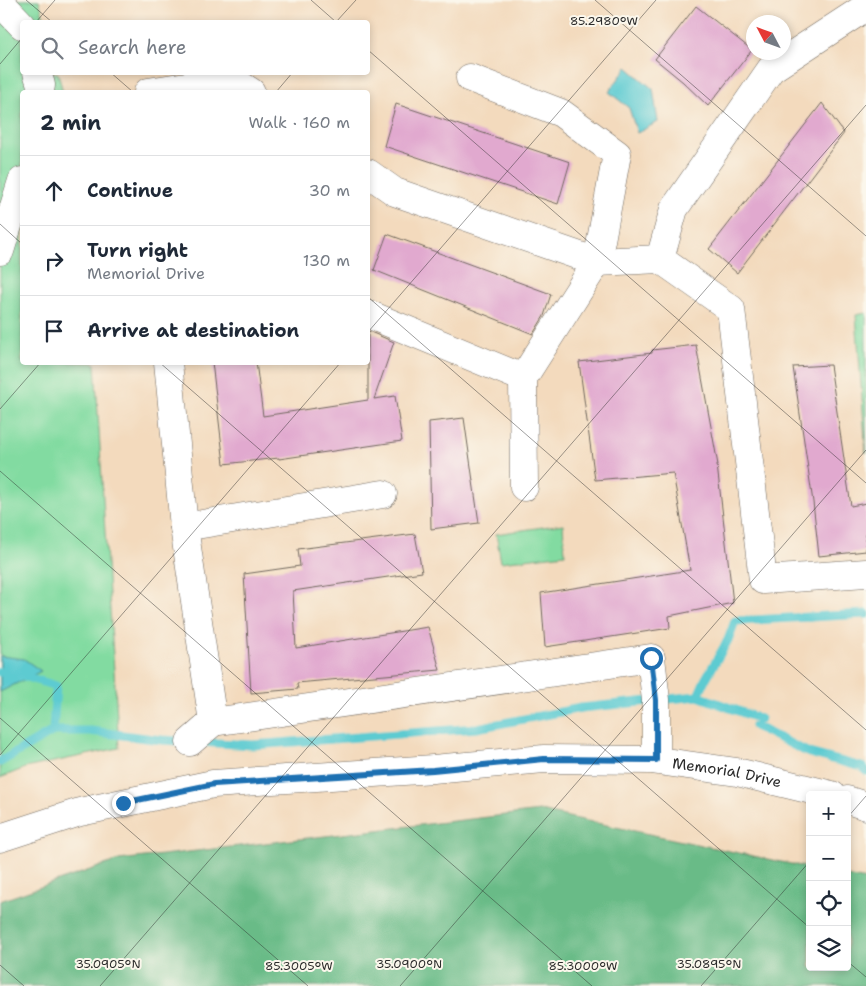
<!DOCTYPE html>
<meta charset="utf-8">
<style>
body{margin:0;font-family:"Shantell Sans",sans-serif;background:#f6f6f7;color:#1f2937}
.controls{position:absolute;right:15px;bottom:15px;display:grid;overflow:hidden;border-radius:5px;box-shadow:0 2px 8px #0003}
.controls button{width:45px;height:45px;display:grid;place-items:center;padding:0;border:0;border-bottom:1px solid #e0e1e3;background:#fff;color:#1f2937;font:25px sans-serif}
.compass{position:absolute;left:746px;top:15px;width:45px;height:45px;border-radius:50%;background:#fff;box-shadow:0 2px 8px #0003;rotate:311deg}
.stop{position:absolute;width:15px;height:15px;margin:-11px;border:4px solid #1f6fb2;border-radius:50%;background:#fff}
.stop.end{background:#1f6fb2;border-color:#fff;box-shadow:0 1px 5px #0008}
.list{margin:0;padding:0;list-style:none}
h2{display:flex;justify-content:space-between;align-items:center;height:65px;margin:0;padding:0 20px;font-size:21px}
h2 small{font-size:16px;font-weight:400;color:#747a83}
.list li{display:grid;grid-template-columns:32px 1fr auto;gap:15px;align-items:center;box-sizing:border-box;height:70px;padding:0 20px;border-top:1px solid #e0e1e3}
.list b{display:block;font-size:19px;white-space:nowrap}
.list p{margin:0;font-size:16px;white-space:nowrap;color:#747a83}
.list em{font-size:16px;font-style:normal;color:#747a83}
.icon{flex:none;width:28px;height:28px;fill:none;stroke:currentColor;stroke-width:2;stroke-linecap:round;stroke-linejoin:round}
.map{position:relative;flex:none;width:866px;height:986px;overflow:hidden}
.search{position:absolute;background:#fff;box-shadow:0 2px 8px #0003;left:20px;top:20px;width:350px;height:55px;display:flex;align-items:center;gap:12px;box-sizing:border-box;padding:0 18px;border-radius:5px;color:#747a83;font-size:19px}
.panel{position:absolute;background:#fff;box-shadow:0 2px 8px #0003;left:20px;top:90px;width:350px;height:275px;border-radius:5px}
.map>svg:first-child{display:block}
</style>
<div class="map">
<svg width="866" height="986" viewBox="0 0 866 986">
<rect width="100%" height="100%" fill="#fbf7ec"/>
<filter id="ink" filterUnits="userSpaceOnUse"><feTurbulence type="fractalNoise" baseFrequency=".02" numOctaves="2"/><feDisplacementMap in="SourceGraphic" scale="10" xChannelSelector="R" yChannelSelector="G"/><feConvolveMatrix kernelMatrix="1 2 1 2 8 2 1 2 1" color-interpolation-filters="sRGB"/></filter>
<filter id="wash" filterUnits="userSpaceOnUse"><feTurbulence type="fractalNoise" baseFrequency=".0096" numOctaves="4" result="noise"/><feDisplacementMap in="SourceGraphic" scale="20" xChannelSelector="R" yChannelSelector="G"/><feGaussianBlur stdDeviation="1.12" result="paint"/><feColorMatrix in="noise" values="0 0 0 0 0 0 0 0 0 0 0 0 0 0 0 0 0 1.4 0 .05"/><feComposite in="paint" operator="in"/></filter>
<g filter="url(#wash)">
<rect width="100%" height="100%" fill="#f3dabd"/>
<g fill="#82dba1" stroke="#568366">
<path d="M0,0H39L45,22H22V72L58,73L63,92H22V362L95,363L105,532L119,748L25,768L0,778Z"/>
<path d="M866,313V453L856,315Z"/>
<path d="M563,524L565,554L501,562L496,534Z"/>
</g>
<path fill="#69bb87" stroke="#4a7359" d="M540,811L810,868V967H847V876L866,880V986H0V901L119,860Z"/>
<g fill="#5dcbd1" stroke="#447b7e">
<path d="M627,67L653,89L658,122L637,133L629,108L609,92Z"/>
<path d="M0,656L24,659L41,671L0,692Z"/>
</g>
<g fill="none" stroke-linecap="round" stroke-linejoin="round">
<g stroke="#5dcbd1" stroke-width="9">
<path d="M0,672L8,671L56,686L53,731"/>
<path d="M698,696L705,680L728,640L735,621L866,614"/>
<path d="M755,726L809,753L862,767L866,771"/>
<path d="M0,762L53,731H90L162,740L253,745L477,728L581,708L698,696L760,719"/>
</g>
</g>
<g id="blocks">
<g fill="#e1a9cf">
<path d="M696,6L752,50L708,106L683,82L655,59Z"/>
<path d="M822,103L844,133L737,273L709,249Z"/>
<path d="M396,104L570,162L558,204L384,146Z"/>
<path d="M387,234L551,294L544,316L533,334L374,270Z"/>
<path d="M368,331L394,342L374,399L395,396L402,441L279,459V458L224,464L212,362H256L263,416L368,400Z"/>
<path d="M696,345L718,465H717L733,603L669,616L670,628L545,647L541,593L690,570L673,473L595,480L579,362L652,353V350Z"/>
<path d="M830,365L851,506L866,503V551L819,556L813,502L793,367Z"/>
<path d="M464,418L479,523L431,529L429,422Z"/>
<path d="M415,534L422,572L293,591L296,648L428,627L440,670L297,683L298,689L251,693L244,574L300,566L298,549Z"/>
</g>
</g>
</g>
<g filter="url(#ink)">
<use href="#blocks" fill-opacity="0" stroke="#71685e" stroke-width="1"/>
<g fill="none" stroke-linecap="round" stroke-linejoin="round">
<g stroke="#71685e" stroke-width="29">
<g id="minor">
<path d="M0,2L22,25"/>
<path d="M37,72L41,85L40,92"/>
<path d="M470,78L561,113L617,154L597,262L523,378L524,487"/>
<path d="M148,92L231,79L251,92"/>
<path d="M368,173L395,192L597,262L660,259L674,209L771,69L866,7"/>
<path d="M0,251L22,181"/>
<path d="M660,259L731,309L763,580L866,573"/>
<path d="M368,314L523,378"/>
<path d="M168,362L184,527L213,722L190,742"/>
<path d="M184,527L383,494"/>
<path d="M213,722L651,658L656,700V760"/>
<path d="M847,800L866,806"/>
<path id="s1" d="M0,838L80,812L213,784L433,769L544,759L651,760L737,772L832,795"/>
</g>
</g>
<use href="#minor" stroke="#fff" stroke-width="28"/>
</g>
</g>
<g fill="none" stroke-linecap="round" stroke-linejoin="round" filter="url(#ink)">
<path stroke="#1f6fb2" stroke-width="6" d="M123,803L214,784L433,770L544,759L656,760V700L651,658"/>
</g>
<path fill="none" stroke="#2b2b2b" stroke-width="1" stroke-opacity="0.45" d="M26,0L52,22M311,0L336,22M595,0L866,236M36,22L55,0M336,22L356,0M368,50L866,483M0,64L22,38M110,72L133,92M276,92L293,72M0,224L22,244M368,297L866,730M368,332L656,0M159,362L810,928M0,409L41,362M0,471L592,986M0,718L308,986M0,755L341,362M847,818L866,796M847,961L866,977M0,965L24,986M100,986L866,105M400,986L866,450M701,986L810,861"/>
<g text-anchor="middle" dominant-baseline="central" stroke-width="4" stroke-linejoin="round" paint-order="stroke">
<g font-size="15" fill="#2b2b2b" stroke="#fbf7ec">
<text stroke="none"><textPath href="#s1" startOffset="736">Memorial Drive</textPath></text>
</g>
</g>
<g font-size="12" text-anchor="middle" fill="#2b2b2b" stroke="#fbf7ec" stroke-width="4" stroke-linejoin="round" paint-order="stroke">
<text x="604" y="25">85.2980°W</text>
<text x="108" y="968">35.0905°N</text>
<text x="409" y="968">35.0900°N</text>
<text x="709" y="968">35.0895°N</text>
<text x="299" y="970">85.3005°W</text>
<text x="583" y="970">85.3000°W</text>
</g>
</svg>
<div class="controls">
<button>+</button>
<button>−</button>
<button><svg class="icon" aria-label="locate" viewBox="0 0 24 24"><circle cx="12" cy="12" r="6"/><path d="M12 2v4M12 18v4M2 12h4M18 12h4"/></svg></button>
<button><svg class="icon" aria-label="layers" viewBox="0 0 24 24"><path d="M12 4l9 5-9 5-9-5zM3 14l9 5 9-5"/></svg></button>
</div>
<svg class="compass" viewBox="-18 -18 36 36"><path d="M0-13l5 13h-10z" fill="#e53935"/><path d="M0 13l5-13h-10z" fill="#747a83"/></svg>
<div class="stop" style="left:651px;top:658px"></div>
<div class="stop end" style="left:123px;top:803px"></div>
<div class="search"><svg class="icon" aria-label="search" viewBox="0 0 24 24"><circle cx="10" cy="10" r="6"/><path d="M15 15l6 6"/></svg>Search here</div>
<section class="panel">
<h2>2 min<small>Walk · 160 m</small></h2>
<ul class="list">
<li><svg class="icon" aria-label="ahead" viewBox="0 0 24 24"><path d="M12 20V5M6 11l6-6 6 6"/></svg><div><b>Continue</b></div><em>30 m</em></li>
<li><svg class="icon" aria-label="right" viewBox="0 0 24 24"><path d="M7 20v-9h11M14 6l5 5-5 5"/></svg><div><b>Turn right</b><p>Memorial Drive</p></div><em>130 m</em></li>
<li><svg class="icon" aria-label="arrive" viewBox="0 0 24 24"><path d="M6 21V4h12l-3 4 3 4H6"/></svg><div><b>Arrive at destination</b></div></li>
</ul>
</section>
</div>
